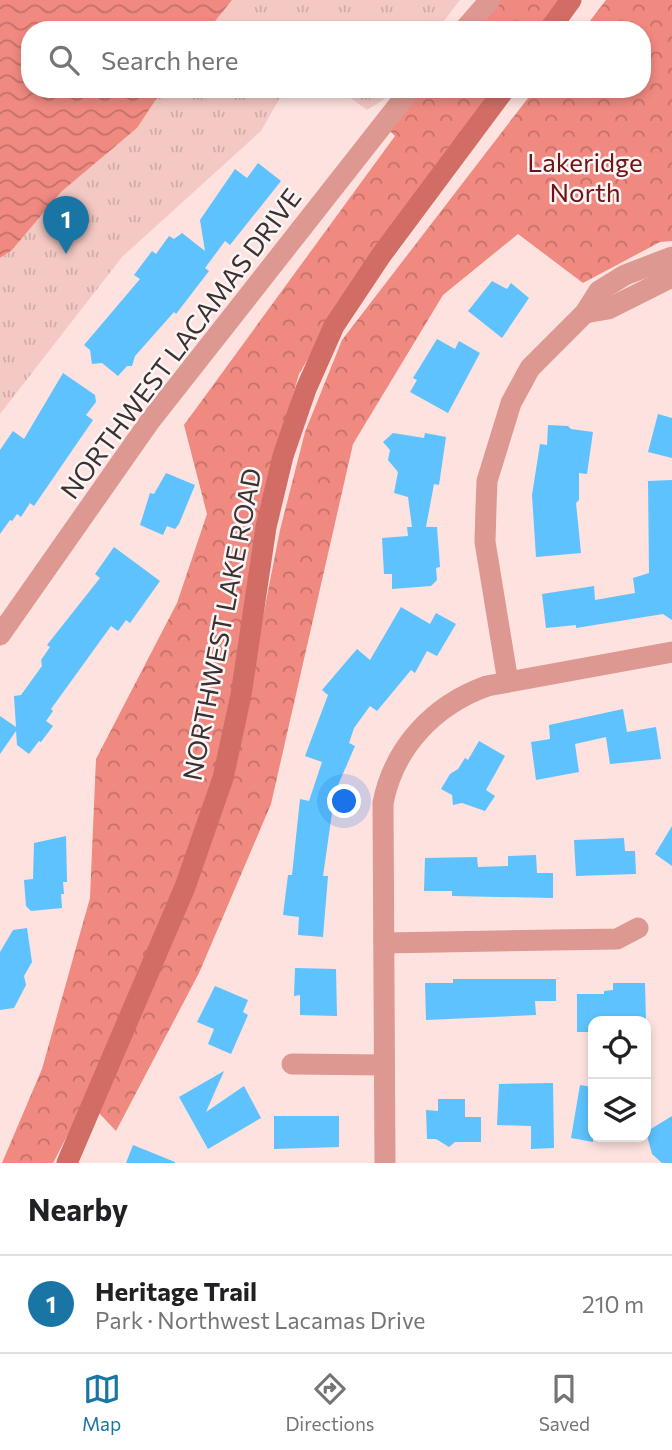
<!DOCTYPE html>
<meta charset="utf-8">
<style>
body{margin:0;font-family:Commissioner,sans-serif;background:#f2f2f2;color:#202124}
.controls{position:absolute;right:21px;bottom:21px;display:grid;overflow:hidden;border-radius:14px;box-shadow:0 4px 10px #0003}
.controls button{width:63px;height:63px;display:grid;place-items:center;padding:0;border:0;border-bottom:2px solid #e0e0e0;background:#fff;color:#202124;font:35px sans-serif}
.you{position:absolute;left:345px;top:802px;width:24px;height:24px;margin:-18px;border:5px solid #fff;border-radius:50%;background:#1a73e8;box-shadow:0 0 0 10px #1a73e833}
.badge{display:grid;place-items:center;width:46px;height:46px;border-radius:50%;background:#1975a3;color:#fff;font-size:23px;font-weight:700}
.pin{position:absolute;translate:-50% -58px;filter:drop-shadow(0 2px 4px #0008)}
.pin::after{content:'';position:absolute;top:37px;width:24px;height:21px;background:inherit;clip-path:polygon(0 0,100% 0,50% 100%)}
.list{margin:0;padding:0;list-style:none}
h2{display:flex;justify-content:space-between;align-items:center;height:91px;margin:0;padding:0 28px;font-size:30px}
h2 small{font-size:23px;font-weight:400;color:#757577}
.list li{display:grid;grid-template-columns:46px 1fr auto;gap:21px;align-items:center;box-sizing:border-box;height:98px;padding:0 28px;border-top:2px solid #e0e0e0}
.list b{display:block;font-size:26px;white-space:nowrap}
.list p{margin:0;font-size:23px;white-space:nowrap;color:#757577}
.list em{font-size:23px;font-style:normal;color:#757577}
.icon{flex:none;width:38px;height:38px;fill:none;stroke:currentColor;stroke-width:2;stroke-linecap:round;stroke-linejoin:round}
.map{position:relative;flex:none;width:672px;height:1163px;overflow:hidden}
.search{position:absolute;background:#fff;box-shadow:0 4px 10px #0003;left:21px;right:21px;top:21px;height:77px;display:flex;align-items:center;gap:18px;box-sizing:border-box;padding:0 24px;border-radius:28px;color:#757577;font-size:26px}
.sheet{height:189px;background:#fff}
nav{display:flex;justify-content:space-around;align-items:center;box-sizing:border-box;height:98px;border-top:2px solid #e0e0e0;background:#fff;font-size:19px;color:#757577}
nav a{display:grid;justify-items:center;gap:4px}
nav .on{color:#1975a3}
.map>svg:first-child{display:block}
</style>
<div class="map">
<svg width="672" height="1163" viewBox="0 0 672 1163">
<defs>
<pattern id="grass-tufts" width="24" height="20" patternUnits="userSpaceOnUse" patternTransform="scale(1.75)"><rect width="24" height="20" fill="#f4c8c3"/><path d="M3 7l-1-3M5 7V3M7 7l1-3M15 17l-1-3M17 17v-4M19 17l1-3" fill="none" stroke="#d2aca8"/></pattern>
<pattern id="forest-crowns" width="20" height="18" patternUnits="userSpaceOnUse" patternTransform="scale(1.75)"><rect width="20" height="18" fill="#f08980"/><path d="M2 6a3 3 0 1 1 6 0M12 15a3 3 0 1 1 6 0" fill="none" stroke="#c47169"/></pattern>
<pattern id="water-waves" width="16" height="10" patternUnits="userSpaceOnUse" patternTransform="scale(1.75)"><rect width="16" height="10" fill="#f08980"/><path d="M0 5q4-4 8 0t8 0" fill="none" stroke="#c47169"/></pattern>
</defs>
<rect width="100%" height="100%" fill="#fee2df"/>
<g fill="url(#grass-tufts)">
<path d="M232,0H460L437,30H208Z"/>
<path d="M163,89H285L261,131L122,257L0,414V258L12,250L61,192L137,128Z"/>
<path d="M338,89H392L383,100L367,110Z"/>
</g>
<g fill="url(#forest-crowns)">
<path d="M494,0H564L541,30H467Z"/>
<path d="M606,0H672V241L660,242L583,283L518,234L443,295L353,444L271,804L199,973L116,1131L99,1113L228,795L280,530L305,432L342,340L535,89H642V30H583Z"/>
<path d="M415,89H495L358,275L299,374L268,480L227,745L191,858L87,1098L53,1163H2L42,1069L90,898L96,759L177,603L207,514L184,425L395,136L384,125Z"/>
</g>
<path fill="url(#water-waves)" d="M0,0H232L208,30H30V89H163L137,128L61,192L12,250L0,258Z"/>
<g fill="#5dc2fd">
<path d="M258,163L281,181L230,245L225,241L205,268L209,271L176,314L174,312L135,356L132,366H127L118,376L102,363L92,364L90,350L84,345L140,279L134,275L152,251L156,254L169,236L174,239L182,233L205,251L200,220L235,169L247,178Z"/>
<path d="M492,281L507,289L511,283L529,298L502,338L468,311Z"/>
<path d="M437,339L455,349L459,341L480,353L448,413L410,392L417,380L413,378Z"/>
<path d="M63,373L95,395L96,402L86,415L93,420L34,506L30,503L21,517L17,514L12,521L10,520L0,534V450L13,431L24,439Z"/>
<path d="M658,414L672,418V458L648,452Z"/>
<path d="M548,425L568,426L571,429L593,432L587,474L579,473V500L576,503L581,553L536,557L532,495L540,444L547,445Z"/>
<path d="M393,433L424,438L425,433L446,437L439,485L434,484L426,527H437L440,567L436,568L437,580L431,586L392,589V574H384L382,538L408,536L407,527H412L408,497L394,493L398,472L388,460L390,450L383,442Z"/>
<path d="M166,473L195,485L179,524L175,529L167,526L163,535L140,525L150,493L154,494Z"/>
<path d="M672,480V620L663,614L576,628V625L546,628L542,594L594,586L595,600L635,593L633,578L649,573L648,481Z"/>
<path d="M114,547L160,581L130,623L126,620L118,631L111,626L51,709L53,711L46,721L53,726L41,742L39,741L29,754L17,745L16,731L0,754V716L16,727L14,696L21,695L42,666L41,660L50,647L47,645L100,578L95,574Z"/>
<path d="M401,607L430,624L436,613L456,624L437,656L427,651L415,673L411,670L377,711L370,706L354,728L349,743L355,746L335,792L323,876H328L323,937L298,935L299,917L283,915L288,875H292L300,799L309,801L322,762L305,756L328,695L322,690L357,649L370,660Z"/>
<path d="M623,709L627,732L656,727L661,759L610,764L606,737L575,744L579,772L536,780L531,742L550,739L549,725Z"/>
<path d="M479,741L505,756L486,790L495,796L485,811L462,803L453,805L452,795L441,789L450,774L458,769L465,758L468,760Z"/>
<path d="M672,826V866L655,854Z"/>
<path d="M66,836L67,882H63L64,894H61L62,908L31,911L26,906L24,880L33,879L34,843Z"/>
<path d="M624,838L625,851H635L636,874L576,876L574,840Z"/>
<path d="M536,855L537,873H553V898L452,896V891H424L425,858L477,857L478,867L508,866V856Z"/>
<path d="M27,928L32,962L24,976L26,985L14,1008L0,1010V952L13,930Z"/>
<path d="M295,968L336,969L337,1016L300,1015V995L294,996Z"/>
<path d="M453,979H556V1001H535L536,1015L426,1020L425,983H453Z"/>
<path d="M613,983H645L646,1021H593V1032H577V994H604V991L613,990Z"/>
<path d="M215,986L248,1000L243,1012L248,1015L231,1054L208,1044L214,1029L197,1022Z"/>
<path d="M224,1071L206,1112L244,1086L261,1118L208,1149L179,1097Z"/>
<path d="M553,1083L554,1148L531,1149V1126L497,1125L499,1084Z"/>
<path d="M580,1085L593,1087V1142L571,1138Z"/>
<path d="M438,1099H465V1117H481V1142H455L449,1147L436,1139H427L426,1110L438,1111Z"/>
<path d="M274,1116H339V1147L274,1149Z"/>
<path d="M672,1116V1163H662L652,1154L646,1132Z"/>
<path d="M133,1145L175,1162V1163H126Z"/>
</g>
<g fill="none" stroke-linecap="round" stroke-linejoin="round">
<g stroke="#dd9891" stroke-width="21">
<path d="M464,30L490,0"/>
<path d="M585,313L608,309L672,277"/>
<path d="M0,635L150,421L411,89"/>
<path d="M508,682L485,542L486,507L487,481L511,403L530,368L585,313L599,291L625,275L672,257"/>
<path d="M384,943L617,939L638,928"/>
<path d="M292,1064L384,1065"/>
<path d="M385,1163L383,803C394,747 434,705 487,686L672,652"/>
</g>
<g stroke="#d16d65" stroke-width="21">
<path d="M549,30L571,0"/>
<path d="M67,1163L185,887L223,778L241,695L266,527L283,456L306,389L334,326L382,254L505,89"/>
</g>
</g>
<g text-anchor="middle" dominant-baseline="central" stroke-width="5" stroke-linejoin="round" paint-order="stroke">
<g font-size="26" fill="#6f1314" stroke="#fbf5f5">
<text x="585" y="161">Lakeridge<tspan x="585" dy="30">North</tspan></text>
</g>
<g font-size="26" fill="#3c3130" stroke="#fbf5f5">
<text transform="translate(180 343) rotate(-53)">NORTHWEST LACAMAS DRIVE</text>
<text transform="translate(221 624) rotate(-79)">NORTHWEST LAKE ROAD</text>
</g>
</g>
</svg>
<div class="controls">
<button><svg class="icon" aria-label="locate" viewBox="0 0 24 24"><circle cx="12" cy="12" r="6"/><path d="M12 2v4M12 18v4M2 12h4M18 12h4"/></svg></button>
<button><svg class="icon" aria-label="layers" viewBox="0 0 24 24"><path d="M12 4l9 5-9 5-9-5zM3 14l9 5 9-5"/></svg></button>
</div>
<div class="you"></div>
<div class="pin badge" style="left:66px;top:254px">1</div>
<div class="search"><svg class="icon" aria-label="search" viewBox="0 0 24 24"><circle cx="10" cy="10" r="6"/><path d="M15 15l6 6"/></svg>Search here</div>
</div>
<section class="sheet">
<h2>Nearby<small></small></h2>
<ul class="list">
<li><span class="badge">1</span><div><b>Heritage Trail</b><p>Park · Northwest Lacamas Drive</p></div><em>210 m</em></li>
</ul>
</section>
<nav>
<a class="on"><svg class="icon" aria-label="map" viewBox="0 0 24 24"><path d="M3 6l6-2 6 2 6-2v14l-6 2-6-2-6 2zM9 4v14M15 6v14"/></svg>Map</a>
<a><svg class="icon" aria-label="directions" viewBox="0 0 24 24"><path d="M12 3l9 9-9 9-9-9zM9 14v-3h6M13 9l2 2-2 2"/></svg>Directions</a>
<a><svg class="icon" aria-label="saved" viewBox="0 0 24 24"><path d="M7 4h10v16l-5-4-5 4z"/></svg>Saved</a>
</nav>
